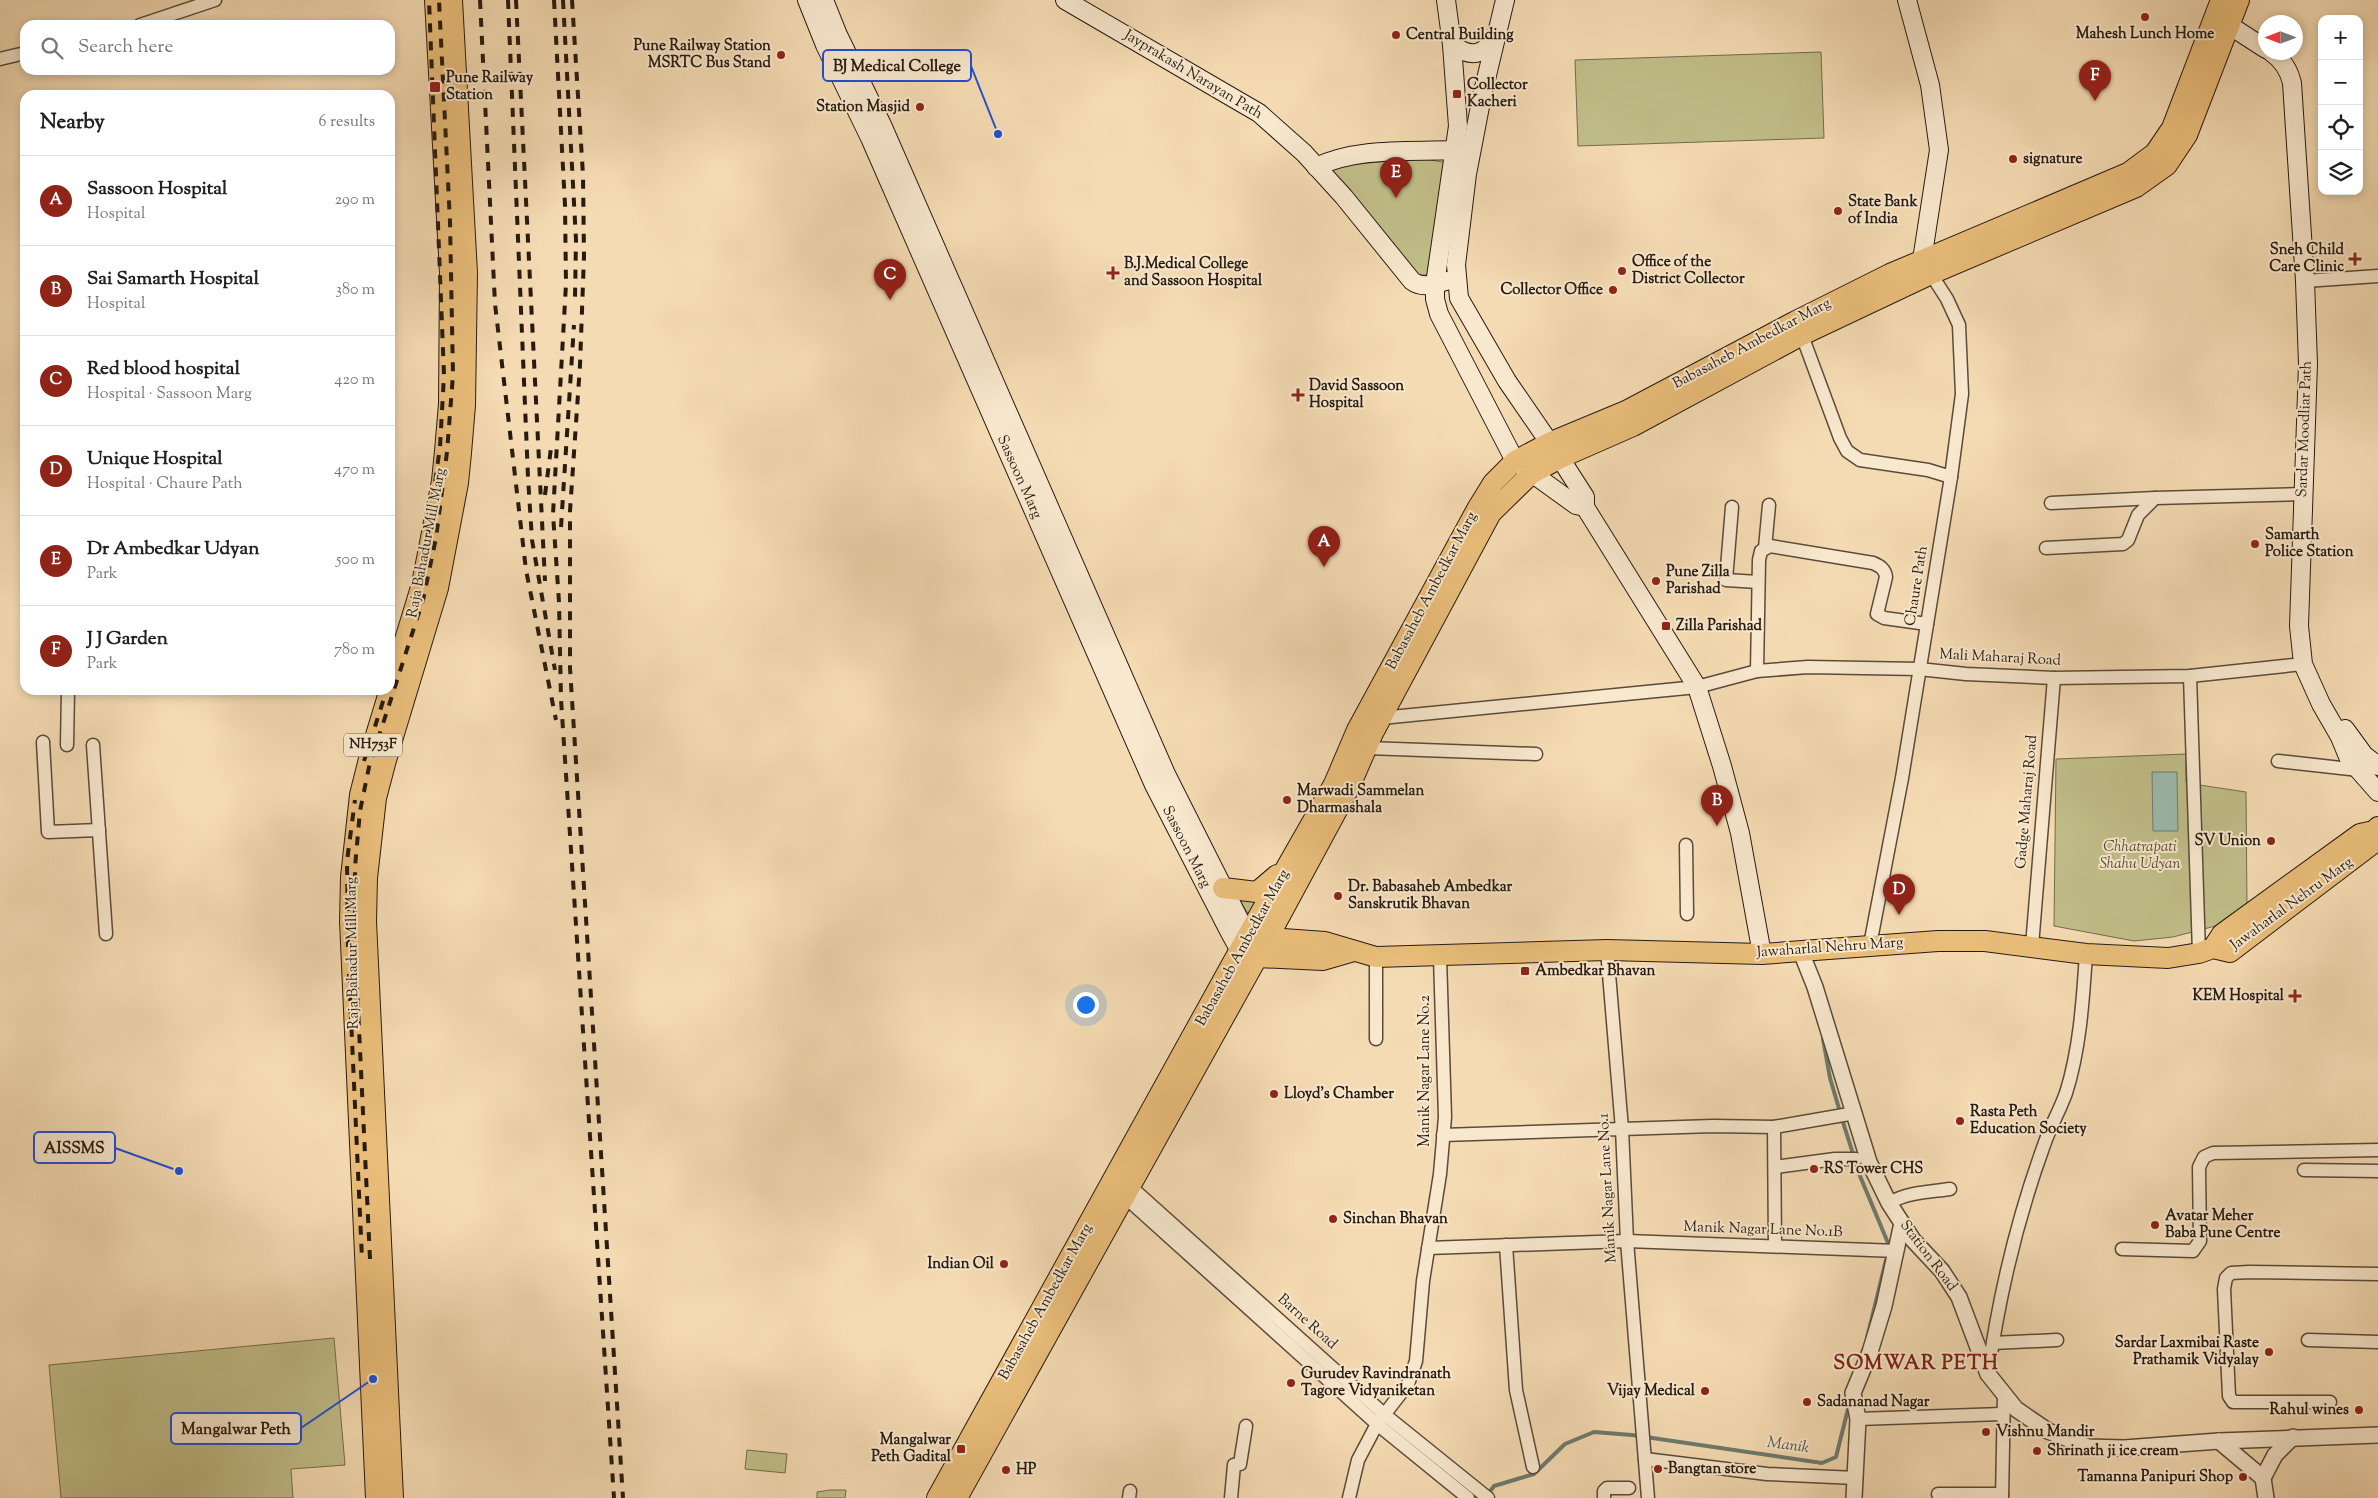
<!DOCTYPE html>
<meta charset="utf-8">
<style>
body{margin:0;font-family:"Sorts Mill Goudy",serif;background:#f2f2f2;color:#202124}
.controls{position:absolute;right:15px;top:15px;display:grid;overflow:hidden;border-radius:10px;box-shadow:0 2px 8px #0003}
.controls button{width:45px;height:45px;display:grid;place-items:center;padding:0;border:0;border-bottom:1px solid #e0e0e0;background:#fff;color:#202124;font:25px sans-serif}
.compass{position:absolute;left:2258px;top:15px;width:45px;height:45px;border-radius:50%;background:#fff;box-shadow:0 2px 8px #0003;rotate:270deg}
.you{position:absolute;left:1085px;top:1004px;width:18px;height:18px;margin:-12px;border:4px solid #fff;border-radius:50%;background:#1a73e8;box-shadow:0 0 0 8px #1a73e833}
.badge{display:grid;place-items:center;width:32px;height:32px;border-radius:50%;background:#8f2418;color:#fff;font-size:16px;font-weight:700}
.pin{position:absolute;translate:-50% -41px;filter:drop-shadow(0 1px 2px #0008)}
.pin::after{content:'';position:absolute;top:26px;width:18px;height:15px;background:inherit;clip-path:polygon(0 0,100% 0,50% 100%)}
.list{margin:0;padding:0;list-style:none}
h2{display:flex;justify-content:space-between;align-items:center;height:65px;margin:0;padding:0 20px;font-size:21px}
h2 small{font-size:16px;font-weight:400;color:#757577}
.list li{display:grid;grid-template-columns:32px 1fr auto;gap:15px;align-items:center;box-sizing:border-box;height:90px;padding:0 20px;border-top:1px solid #e0e0e0}
.list b{display:block;font-size:19px;white-space:nowrap}
.list p{margin:0;font-size:16px;white-space:nowrap;color:#757577}
.list em{font-size:16px;font-style:normal;color:#757577}
.icon{flex:none;width:28px;height:28px;fill:none;stroke:currentColor;stroke-width:2;stroke-linecap:round;stroke-linejoin:round}
.map{position:relative;flex:none;width:2378px;height:1498px;overflow:hidden}
.search{position:absolute;background:#fff;box-shadow:0 2px 8px #0003;left:20px;top:20px;width:375px;height:55px;display:flex;align-items:center;gap:12px;box-sizing:border-box;padding:0 18px;border-radius:15px;color:#757577;font-size:19px}
.panel{position:absolute;background:#fff;box-shadow:0 2px 8px #0003;left:20px;top:90px;width:375px;height:605px;border-radius:15px}
.map>svg:first-child{display:block}
</style>
<div class="map">
<svg width="2378" height="1498" viewBox="0 0 2378 1498">
<rect width="100%" height="100%" fill="#f5dbb3"/>
<filter id="stains"><feTurbulence type="fractalNoise" baseFrequency=".004" numOctaves="4"/><feColorMatrix values="0 0 0 0 .2 0 0 0 0 .09 0 0 0 0 .02 0 0 0 .5 -.17"/></filter>
<radialGradient id="worn" r=".72"><stop offset=".6" stop-color="#630" stop-opacity="0"/><stop offset="1" stop-color="#630" stop-opacity=".3"/></radialGradient>
<g fill="#c1be89" stroke="#746c4c">
<path d="M1821,52L1824,138L1578,146L1575,60Z"/>
<path d="M1422,158L1447,163L1435,275H1419L1326,170L1337,166Z"/>
<path d="M2186,754V783L2246,792L2247,907L2223,924L2173,937L2134,941L2054,926L2056,759Z"/>
<path d="M1267,896L1252,920L1240,901Z"/>
<path d="M334,1338L345,1465L291,1469L293,1498H61L49,1365Z"/>
<path d="M747,1450L787,1454L785,1473L745,1469Z"/>
<path d="M830,1490H846L845,1498H817V1492Z"/>
</g>
<path fill="#9cbbae" stroke="#6d7b6f" d="M2152,772H2177L2178,831H2153Z"/>
<g fill="none" stroke-linecap="round" stroke-linejoin="round">
<g stroke="#6d7b6f" stroke-width="4">
<path d="M1823,1039L1830,1078L1840,1112"/>
<path d="M1842,1119L1860,1176L1888,1243V1248"/>
<path d="M1867,1338L1886,1260"/>
<path d="M1488,1494L1494,1486L1534,1474L1565,1444L1594,1432L1632,1435L1822,1463L1836,1457L1849,1405"/>
</g>
<g stroke="#5a4b39" stroke-width="15">
<g id="minor">
<path d="M140,25L215,0"/>
<path d="M0,59L25,53"/>
<path d="M1931,274L1947,299L1959,325L1962,394L1951,477"/>
<path d="M2305,281L2378,276"/>
<path d="M1800,330L1840,438L1847,451L1860,460L1928,470L1951,477L1902,778L1870,945"/>
<path d="M2051,503L2155,498L2303,494"/>
<path d="M1732,507L1726,580L1758,582"/>
<path d="M1765,548L1769,505"/>
<path d="M2046,548L2123,544L2128,540L2138,515L2155,498"/>
<path d="M1757,671L1759,560L1761,551L1770,546L1873,563C1880,566 1885,569 1886,577L1877,614L1884,618L1927,624"/>
<path d="M2190,676L2199,953"/>
<path d="M1381,718L1697,687L1757,671L1808,667L1919,669L1966,674L2054,678L2190,676L2303,664"/>
<path d="M43,742L48,832L99,830"/>
<path d="M67,745L68,690"/>
<path d="M93,745L106,934"/>
<path d="M1367,748L1536,754"/>
<path d="M2278,761L2359,770"/>
<path d="M1686,845L1687,914"/>
<path d="M2032,946L2054,678"/>
<path d="M1607,950L1622,1129L1627,1241L1648,1498"/>
<path d="M1376,957V1039"/>
<path d="M1774,1127L1775,1246"/>
<path d="M1443,1135L1713,1126L1774,1127L1855,1113"/>
<path d="M1775,1167L1835,1159H1856"/>
<path d="M2304,1170L2378,1171"/>
<path d="M1131,1187L1385,1415L1488,1498"/>
<path d="M1125,1197L1377,1424L1468,1498"/>
<path d="M1889,1203C1908,1192 1929,1192 1950,1189"/>
<path d="M1506,1245L1516,1390L1533,1467"/>
<path d="M1428,1248L1627,1241L1897,1251"/>
<path d="M2122,1249L2193,1251L2200,1241L2199,1167L2204,1157L2213,1153L2378,1150"/>
<path d="M2308,1340L2378,1342"/>
<path d="M1993,1343L2057,1340"/>
<path d="M1988,1374C1999,1296 2017,1219 2044,1145C2050,1127 2060,1110 2066,1093C2080,1049 2083,999 2086,954"/>
<path d="M2330,1402H2233L2229,1396L2224,1289L2226,1278L2231,1273L2249,1272L2378,1274"/>
<path d="M1858,1419L2002,1414"/>
<path d="M1645,1459L1767,1474L1856,1478"/>
<path d="M1938,1494H2002"/>
<path d="M1129,1498L1130,1491"/>
<path d="M1231,1498L1234,1465L1240,1464L1246,1426"/>
<path d="M1349,1498L1358,1460L1377,1424L1408,1384L1416,1361L1423,1281L1440,1174L1445,1117L1440,957"/>
<path d="M1604,1498V1491L1607,1488H1629"/>
<path d="M2002,1498L2004,1393"/>
</g>
</g>
<g stroke="#5a4b39" stroke-width="18">
<g id="tertiary">
<path d="M1801,952L1815,987L1869,1162L1889,1203L1913,1240L1942,1271L1959,1297L1988,1374L2016,1409L2048,1431L2088,1447L2124,1448L2219,1441L2378,1435"/>
<path d="M2219,1441L2263,1478L2266,1498"/>
<path d="M2263,1478L2275,1455L2293,1437"/>
<path d="M1854,1498L1858,1419L1853,1393L1870,1352L1884,1306L1902,1223"/>
</g>
</g>
<g stroke="#271b10" stroke-width="20">
<g id="secondary">
<path d="M807,0L825,45L870,138L1154,785L1229,931L1240,951L1250,954"/>
<path d="M824,0L838,35L883,127L1166,774L1240,921L1249,933L1260,936"/>
<path d="M1065,0L1259,113L1304,153L1344,197L1412,281C1423,289 1434,284 1446,281"/>
<path d="M1446,0L1452,45L1458,126L1435,284V299L1439,314L1515,461L1576,505L1585,507"/>
<path d="M1505,0L1482,96L1467,174L1456,265L1459,298L1507,381L1560,458L1585,497V507L1697,687L1722,766L1740,833L1762,954"/>
<path d="M1907,0L1930,85L1939,150L1922,260L1929,270"/>
<path d="M2218,18L2266,49"/>
<path d="M1452,45C1472,58 1482,56 1496,37"/>
<path d="M2271,52C2283,60 2289,70 2292,83L2305,281L2308,364L2299,626L2303,664L2321,704L2340,737L2349,759L2378,792"/>
<path d="M1316,167C1358,147 1408,152 1454,150"/>
<path d="M2345,729L2364,755L2378,766"/>
</g>
</g>
<g stroke="#271b10" stroke-width="22">
<g id="primary">
<path d="M1223,888L1257,892L1277,875"/>
<path d="M1268,938L1325,942L1376,957L1607,950L1762,954L1938,941H1985L2086,954L2168,958L2199,953L2213,948L2230,952L2371,845L2374,831"/>
<path d="M2213,948L2222,934L2360,834L2374,831L2378,827"/>
<path d="M1257,957L1323,960L1354,951"/>
<path d="M937,1498L1249,933L1334,784L1357,730L1477,509L1493,483L1515,461L1549,443L1626,411L1796,321L1890,274L2128,173L2155,153L2172,128L2221,0"/>
<path d="M957,1498L1268,938L1349,788L1373,733L1491,513L1531,474L1560,458L1633,426L1802,335L1931,274L2136,187L2167,165L2187,135L2239,0"/>
</g>
</g>
<g stroke="#271b10" stroke-width="22">
<g id="trunk">
<path d="M376,1498L350,921L351,877L360,795L370,755L422,584L442,481L445,451L449,404L450,273L435,0"/>
<path d="M393,1498L366,921L367,878L376,798L386,760L438,588L458,483L461,453L465,405L467,273L452,0"/>
</g>
</g>
<use href="#minor" stroke="#f8e8ce" stroke-width="12"/>
<use href="#tertiary" stroke="#f8e8ce" stroke-width="15"/>
<use href="#secondary" stroke="#f8e8ce" stroke-width="18"/>
<use href="#primary" stroke="#eabe7a" stroke-width="20"/>
<use href="#trunk" stroke="#eabe7a" stroke-width="20"/>
<g stroke="#271b10" stroke-width="4" stroke-dasharray="9 9" stroke-linecap="butt">
<path d="M480,0L495,304L526,570L556,720"/>
<path d="M508,0L528,477L532,540L555,670"/>
<path d="M516,0L545,581"/>
<path d="M554,0L565,205L566,284L553,514L559,602L561,699L614,1498"/>
<path d="M563,0L576,240L575,297"/>
<path d="M572,0L583,175L584,256L580,365L570,511V668L623,1498"/>
<path d="M545,495L551,448"/>
<path d="M561,527L574,325"/>
<path d="M425,553L440,447L444,375L429,0"/>
<path d="M364,761L386,692"/>
<path d="M348,947L347,861L355,800"/>
<path d="M349,974L362,1259"/>
<path d="M370,1259L355,945V867L360,811L369,767L423,600L436,538L447,452L453,375L450,222L439,0"/>
</g>
</g>
<g fill="#8f2418" stroke="#f8e8ce" stroke-width="2">
<circle cx="2145" cy="17" r="5"/>
<circle cx="1396" cy="35" r="5"/>
<circle cx="781" cy="55" r="5"/>
<rect x="429" y="81" width="12" height="12" rx="2.5"/>
<rect x="1452" y="89" width="10" height="10" rx="2.5"/>
<circle cx="920" cy="107" r="5"/>
<circle cx="2013" cy="159" r="5"/>
<circle cx="1838" cy="211" r="5"/>
<path d="M2352.5 251.5h5v5h5v5h-5v5h-5v-5h-5v-5h5z"/>
<circle cx="1622" cy="271" r="5"/>
<path d="M1110.5 265.5h5v5h5v5h-5v5h-5v-5h-5v-5h5z"/>
<circle cx="1613" cy="290" r="5"/>
<path d="M1295.5 387.5h5v5h5v5h-5v5h-5v-5h-5v-5h5z"/>
<circle cx="2255" cy="544" r="5"/>
<circle cx="1656" cy="581" r="5"/>
<rect x="1661" y="621" width="10" height="10" rx="2.5"/>
<circle cx="1287" cy="800" r="5"/>
<circle cx="2271" cy="841" r="5"/>
<circle cx="1338" cy="896" r="5"/>
<rect x="1520" y="966" width="10" height="10" rx="2.5"/>
<path d="M2292.5 988.5h5v5h5v5h-5v5h-5v-5h-5v-5h5z"/>
<circle cx="1274" cy="1094" r="5"/>
<circle cx="1960" cy="1121" r="5"/>
<circle cx="1814" cy="1169" r="5"/>
<circle cx="1333" cy="1219" r="5"/>
<circle cx="2155" cy="1225" r="5"/>
<circle cx="1004" cy="1264" r="5"/>
<circle cx="2269" cy="1352" r="5"/>
<circle cx="1291" cy="1383" r="5"/>
<circle cx="1705" cy="1391" r="5"/>
<circle cx="1807" cy="1402" r="5"/>
<circle cx="2359" cy="1410" r="5"/>
<circle cx="1986" cy="1432" r="5"/>
<rect x="956" y="1444" width="10" height="10" rx="2.5"/>
<circle cx="2037" cy="1451" r="5"/>
<circle cx="1658" cy="1469" r="5"/>
<circle cx="1006" cy="1470" r="5"/>
<circle cx="2243" cy="1477" r="5"/>
</g>
<g text-anchor="middle" dominant-baseline="central" stroke-width="4" stroke-linejoin="round" paint-order="stroke">
<rect fill="#f8e8ce" stroke="#665849" stroke-width="1" x="344" y="733.5" width="58" height="23" rx="4"/>
<g font-size="14" font-weight="bold" fill="#271b10">
<text x="373" y="745">NH753F</text>
</g>
<g font-size="15" font-weight="bold" fill="#271b10" stroke="#f8e8ce" text-anchor="start">
<text x="2145" y="34" text-anchor="middle">Mahesh Lunch Home</text>
<text x="1406" y="35">Central Building</text>
<text x="771" y="46" text-anchor="end">Pune Railway Station<tspan x="771" dy="17">MSRTC Bus Stand</tspan></text>
<text x="446" y="78">Pune Railway<tspan x="446" dy="17">Station</tspan></text>
<text x="1467" y="85">Collector<tspan x="1467" dy="17">Kacheri</tspan></text>
<text x="910" y="107" text-anchor="end">Station Masjid</text>
<text x="2023" y="159">signature</text>
<text x="1848" y="202">State Bank<tspan x="1848" dy="17">of India</tspan></text>
<text x="2344" y="250" text-anchor="end">Sneh Child<tspan x="2344" dy="17">Care Clinic</tspan></text>
<text x="1632" y="262">Office of the<tspan x="1632" dy="17">District Collector</tspan></text>
<text x="1124" y="264">B.J.Medical College<tspan x="1124" dy="17">and Sassoon Hospital</tspan></text>
<text x="1603" y="290" text-anchor="end">Collector Office</text>
<text x="1309" y="386">David Sassoon<tspan x="1309" dy="17">Hospital</tspan></text>
<text x="2265" y="535">Samarth<tspan x="2265" dy="17">Police Station</tspan></text>
<text x="1666" y="572">Pune Zilla<tspan x="1666" dy="17">Parishad</tspan></text>
<text x="1676" y="626">Zilla Parishad</text>
<text x="1297" y="791">Marwadi Sammelan<tspan x="1297" dy="17">Dharmashala</tspan></text>
<text x="2261" y="841" text-anchor="end">SV Union</text>
<text x="1348" y="887">Dr. Babasaheb Ambedkar<tspan x="1348" dy="17">Sanskrutik Bhavan</tspan></text>
<text x="1535" y="971">Ambedkar Bhavan</text>
<text x="2284" y="996" text-anchor="end">KEM Hospital</text>
<text x="1284" y="1094">Lloyd's Chamber</text>
<text x="1970" y="1112">Rasta Peth<tspan x="1970" dy="17">Education Society</tspan></text>
<text x="1824" y="1169">RS Tower CHS</text>
<text x="2165" y="1216">Avatar Meher<tspan x="2165" dy="17">Baba Pune Centre</tspan></text>
<text x="1343" y="1219">Sinchan Bhavan</text>
<text x="994" y="1264" text-anchor="end">Indian Oil</text>
<text x="2259" y="1343" text-anchor="end">Sardar Laxmibai Raste<tspan x="2259" dy="17">Prathamik Vidyalay</tspan></text>
<text x="1301" y="1374">Gurudev Ravindranath<tspan x="1301" dy="17">Tagore Vidyaniketan</tspan></text>
<text x="1695" y="1391" text-anchor="end">Vijay Medical</text>
<text x="1817" y="1402">Sadananad Nagar</text>
<text x="2349" y="1410" text-anchor="end">Rahul wines</text>
<text x="1996" y="1432">Vishnu Mandir</text>
<text x="951" y="1440" text-anchor="end">Mangalwar<tspan x="951" dy="17">Peth Gadital</tspan></text>
<text x="2047" y="1451">Shrinath ji ice cream</text>
<text x="1668" y="1469">Bangtan store</text>
<text x="1016" y="1470">HP</text>
<text x="2233" y="1477" text-anchor="end">Tamanna Panipuri Shop</text>
</g>
<g font-size="15" fill="#271b10" stroke="#f8e8ce">
<text transform="translate(1193 75) rotate(31)">Jayprakash Narayan Path</text>
<text transform="translate(1752 344) rotate(-28)">Babasaheb Ambedkar Marg</text>
<text transform="translate(2305 429) rotate(-88)">Sardar Moodliar Path</text>
<text transform="translate(1019 477) rotate(66)">Sassoon Marg</text>
<text transform="translate(427 543) rotate(-79)">Raja Bahadur Mill Marg</text>
<text transform="translate(1917 586) rotate(-81)">Chaure Path</text>
<text transform="translate(1432 591) rotate(-62)">Babasaheb Ambedkar Marg</text>
<text transform="translate(2000 658) rotate(3)">Mali Maharaj Road</text>
<text transform="translate(2027 802) rotate(-85)">Gadge Maharaj Road</text>
<text transform="translate(1186 847) rotate(63)">Sassoon Marg</text>
<text transform="translate(2292 904) rotate(-36)">Jawaharlal Nehru Marg</text>
<text transform="translate(1243 948) rotate(-61)">Babasaheb Ambedkar Marg</text>
<text transform="translate(1830 948) rotate(-4)">Jawaharlal Nehru Marg</text>
<text transform="translate(353 953) rotate(-91)">Raja Bahadur Mill Marg</text>
<text transform="translate(1425 1071) rotate(-90)">Manik Nagar Lane No.2</text>
<text transform="translate(1608 1188) rotate(-93)">Manik Nagar Lane No.1</text>
<text transform="translate(1763 1230) rotate(2)">Manik Nagar Lane No.1B</text>
<text transform="translate(1928 1256) rotate(53)">Station Road</text>
<text transform="translate(1046 1302) rotate(-61)">Babasaheb Ambedkar Marg</text>
<text transform="translate(1307 1322) rotate(42)">Barne Road</text>
</g>
<g font-size="15" font-style="italic" fill="#554c34" stroke="#f8e8ce">
<text x="2140" y="847">Chhatrapati<tspan x="2140" dy="17">Shahu Udyan</tspan></text>
</g>
<g font-size="16" font-style="italic" fill="#505347" stroke="#f8e8ce">
<text transform="translate(1788 1446) rotate(8)">Manik</text>
</g>
<g font-size="20" font-weight="bold" letter-spacing="1" fill="#7a1f14" stroke="#f8e8ce">
<text x="1916" y="1364">SOMWAR PETH</text>
</g>
</g>
<path fill="none" stroke="#1d4ed8" stroke-width="2" d="M998 134L971 66M179 1171L115 1148M373 1379L301 1428"/>
<g fill="#1d4ed8" stroke="#f8e8ce" stroke-width="2">
<circle cx="998" cy="134" r="5"/>
<circle cx="179" cy="1171" r="5"/>
<circle cx="373" cy="1379" r="5"/>
</g>
<g fill="#f8e8ce" stroke="#1d4ed8" stroke-width="2">
<rect x="823" y="50" width="148" height="31" rx="5"/>
<rect x="34" y="1132" width="81" height="31" rx="5"/>
<rect x="171" y="1413" width="130" height="31" rx="5"/>
</g>
<g font-size="16" text-anchor="middle" font-weight="bold" fill="#271b10">
<text x="897" y="71">BJ Medical College</text>
<text x="74" y="1153">AISSMS</text>
<text x="236" y="1434">Mangalwar Peth</text>
</g>
<rect width="100%" height="100%" filter="url(#stains)"/>
<rect width="100%" height="100%" fill="url(#worn)"/>
</svg>
<div class="controls">
<button>+</button>
<button>−</button>
<button><svg class="icon" aria-label="locate" viewBox="0 0 24 24"><circle cx="12" cy="12" r="6"/><path d="M12 2v4M12 18v4M2 12h4M18 12h4"/></svg></button>
<button><svg class="icon" aria-label="layers" viewBox="0 0 24 24"><path d="M12 4l9 5-9 5-9-5zM3 14l9 5 9-5"/></svg></button>
</div>
<svg class="compass" viewBox="-18 -18 36 36"><path d="M0-13l5 13h-10z" fill="#e53935"/><path d="M0 13l5-13h-10z" fill="#757577"/></svg>
<div class="you"></div>
<div class="pin badge" style="left:1324px;top:567px">A</div>
<div class="pin badge" style="left:1717px;top:826px">B</div>
<div class="pin badge" style="left:890px;top:300px">C</div>
<div class="pin badge" style="left:1899px;top:915px">D</div>
<div class="pin badge" style="left:1396px;top:198px">E</div>
<div class="pin badge" style="left:2095px;top:101px">F</div>
<div class="search"><svg class="icon" aria-label="search" viewBox="0 0 24 24"><circle cx="10" cy="10" r="6"/><path d="M15 15l6 6"/></svg>Search here</div>
<section class="panel">
<h2>Nearby<small>6 results</small></h2>
<ul class="list">
<li><span class="badge">A</span><div><b>Sassoon Hospital</b><p>Hospital</p></div><em>290 m</em></li>
<li><span class="badge">B</span><div><b>Sai Samarth Hospital</b><p>Hospital</p></div><em>380 m</em></li>
<li><span class="badge">C</span><div><b>Red blood hospital</b><p>Hospital · Sassoon Marg</p></div><em>420 m</em></li>
<li><span class="badge">D</span><div><b>Unique Hospital</b><p>Hospital · Chaure Path</p></div><em>470 m</em></li>
<li><span class="badge">E</span><div><b>Dr Ambedkar Udyan</b><p>Park</p></div><em>500 m</em></li>
<li><span class="badge">F</span><div><b>J J Garden</b><p>Park</p></div><em>780 m</em></li>
</ul>
</section>
</div>
